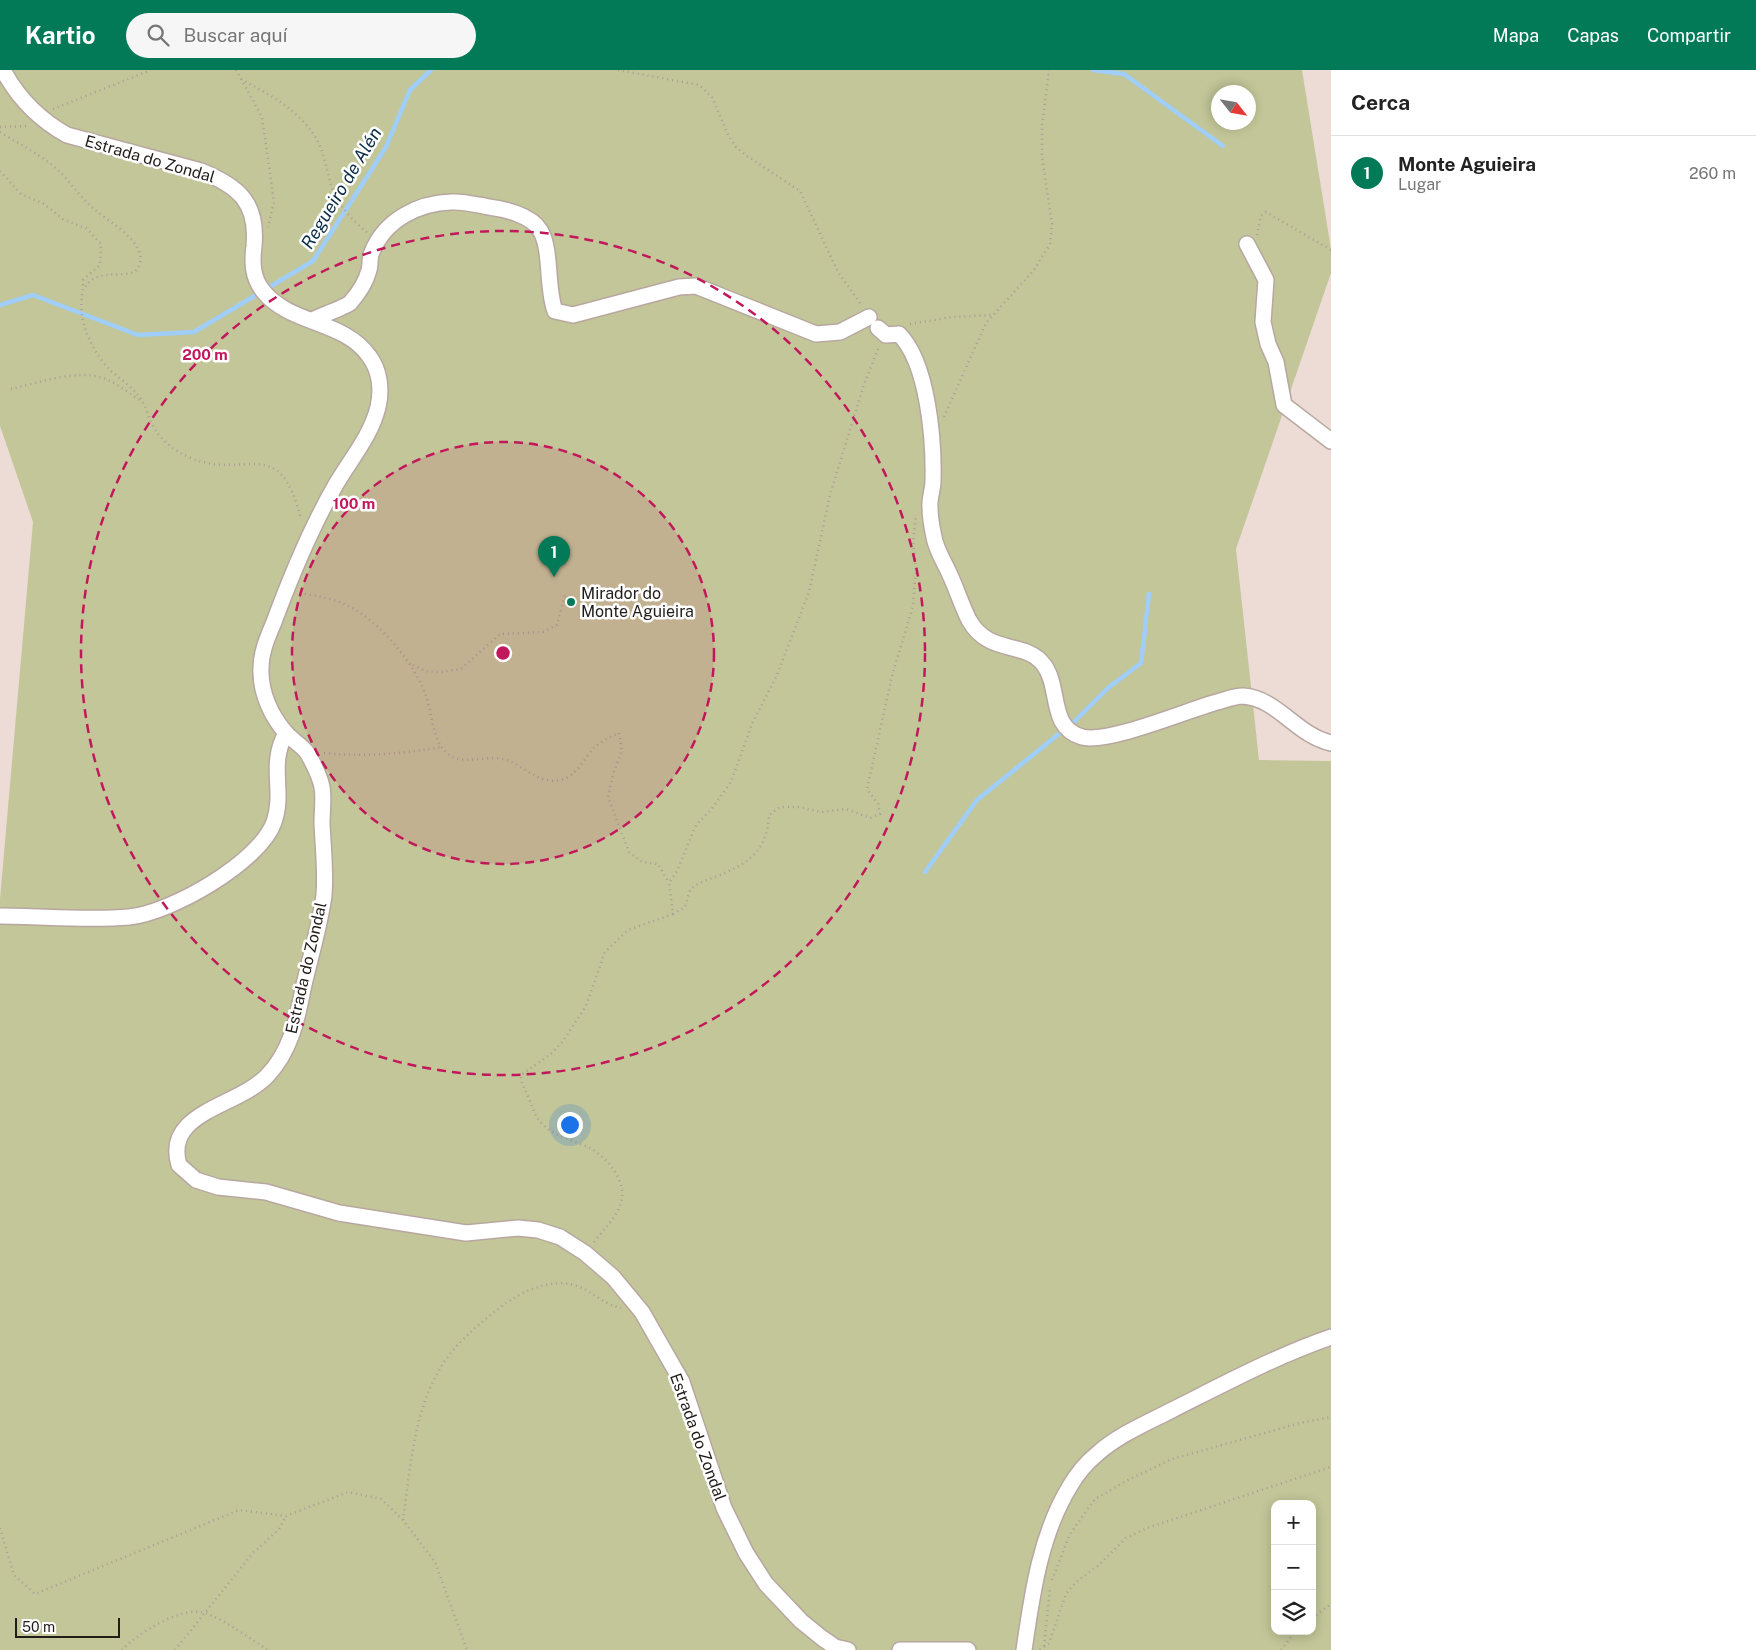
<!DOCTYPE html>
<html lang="es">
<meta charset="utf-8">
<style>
body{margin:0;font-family:"Public Sans",sans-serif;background:#f6f6f6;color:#222}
.controls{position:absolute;right:15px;bottom:15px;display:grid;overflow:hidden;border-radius:10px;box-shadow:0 2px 12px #0003}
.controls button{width:45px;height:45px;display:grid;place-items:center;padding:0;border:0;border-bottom:1px solid #e0e0e0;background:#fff;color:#222;font:25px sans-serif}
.compass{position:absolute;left:1211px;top:15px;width:45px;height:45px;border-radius:50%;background:#fff;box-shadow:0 2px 12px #0003;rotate:121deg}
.scale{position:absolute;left:15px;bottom:12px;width:105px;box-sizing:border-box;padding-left:5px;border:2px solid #221c19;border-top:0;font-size:14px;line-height:18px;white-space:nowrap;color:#221c19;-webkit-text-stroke:4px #fff;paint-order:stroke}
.you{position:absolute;left:569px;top:1054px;width:18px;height:18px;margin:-12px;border:4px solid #fff;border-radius:50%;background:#1a73e8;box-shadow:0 0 0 8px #1a73e833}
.badge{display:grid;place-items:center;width:32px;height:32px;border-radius:50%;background:#027a57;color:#fff;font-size:16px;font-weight:700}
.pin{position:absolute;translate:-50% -41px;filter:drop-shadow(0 1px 2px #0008)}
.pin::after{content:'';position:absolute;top:26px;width:18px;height:15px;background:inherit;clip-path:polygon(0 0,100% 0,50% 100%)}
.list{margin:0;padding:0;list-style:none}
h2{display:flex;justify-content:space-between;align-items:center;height:65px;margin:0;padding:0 20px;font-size:21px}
h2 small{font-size:16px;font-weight:400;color:#767676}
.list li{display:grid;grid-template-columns:32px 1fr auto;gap:15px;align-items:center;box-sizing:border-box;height:75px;padding:0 20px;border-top:1px solid #e0e0e0}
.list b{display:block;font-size:19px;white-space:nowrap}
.list p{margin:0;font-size:16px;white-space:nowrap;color:#767676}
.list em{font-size:16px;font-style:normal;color:#767676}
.icon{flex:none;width:28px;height:28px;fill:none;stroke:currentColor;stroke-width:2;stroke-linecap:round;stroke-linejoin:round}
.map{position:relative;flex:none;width:1331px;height:1580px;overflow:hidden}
header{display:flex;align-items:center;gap:30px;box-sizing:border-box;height:70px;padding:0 25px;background:#027a57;color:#fff}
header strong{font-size:24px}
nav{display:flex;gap:28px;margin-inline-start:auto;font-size:18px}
.search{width:350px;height:45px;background:#f6f6f6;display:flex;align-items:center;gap:12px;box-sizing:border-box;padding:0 18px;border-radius:28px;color:#767676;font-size:19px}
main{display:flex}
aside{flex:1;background:#fff}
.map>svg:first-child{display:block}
</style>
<header>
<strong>Kartio</strong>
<div class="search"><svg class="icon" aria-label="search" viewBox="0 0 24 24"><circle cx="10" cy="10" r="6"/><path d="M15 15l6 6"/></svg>Buscar aquí</div>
<nav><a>Mapa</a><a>Capas</a><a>Compartir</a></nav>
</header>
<main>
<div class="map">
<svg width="1331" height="1580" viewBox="0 0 1331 1580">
<rect width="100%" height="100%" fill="#eddcd5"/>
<path fill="#c2c698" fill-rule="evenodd" d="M0,0H1302L1331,179V203L1236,479L1259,690L1331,691V1580H0V829L33,452L0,356ZM1218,22H1248V52H1218ZM1275,1434H1312V1561H1275Z"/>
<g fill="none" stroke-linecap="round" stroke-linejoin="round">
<g stroke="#a0cefb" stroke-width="4.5">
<path d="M1093,0L1124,4L1223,76"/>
<path d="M0,235L33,225L138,265L194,262L313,191L386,77L410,20L431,0"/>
<path d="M925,802L977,730L1075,651L1108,618L1141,593L1149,524"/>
</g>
<g stroke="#b8a7a0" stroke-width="18">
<g id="minor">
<path d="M3,0C18,28 40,50 67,65L201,101C238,116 258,132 254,176C252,192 252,207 263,221C290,255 344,250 369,286C380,300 382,320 378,337C371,366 350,390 335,416C311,458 291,506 274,552C268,566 261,582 261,598C260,622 271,646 286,663C293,671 303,676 308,684C313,693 320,707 322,717C324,728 322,742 322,753C323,777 326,802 324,825C320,856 310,888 303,919C297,951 290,982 267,1006C237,1037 163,1042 179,1095L196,1110L218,1117L266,1122L339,1143L466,1163L518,1158L538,1160L560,1167L585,1183L613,1207L642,1242L682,1312L724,1438L746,1483L766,1514L801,1551L822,1568L835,1577L848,1580"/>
<path d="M1247,174L1266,210L1263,252L1268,274L1276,292L1284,335L1331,371"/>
<path d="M312,250C320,246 345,237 350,233C358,224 366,212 369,200C371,194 369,187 372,182C385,150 418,133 451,132C463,131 477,135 489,137C504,139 531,145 540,160C552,179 546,217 555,241L573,245L679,217L696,216L816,264L840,262L869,247"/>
<path d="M878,258L886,265L899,264C928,293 934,370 933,411C933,420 929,429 930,437C930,447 932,458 934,467C936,480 945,493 950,505C957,520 962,536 969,550C989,586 1026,570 1044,595C1061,618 1048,657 1082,667C1108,674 1188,640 1217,632C1225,630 1234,626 1243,626C1277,628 1296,665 1331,673"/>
<path d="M0,846C42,846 87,851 129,847C171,843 260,792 274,752C285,721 268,695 286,663"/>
<path d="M900,1580H968"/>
<path d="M1024,1580C1032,1525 1040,1465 1070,1416C1077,1404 1086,1393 1097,1384C1118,1365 1147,1353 1172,1340C1224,1314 1276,1286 1331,1267"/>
</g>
</g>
<g stroke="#aa9c97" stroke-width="2.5" stroke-dasharray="1 4" stroke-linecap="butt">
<path d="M236,0L262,47L274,132L268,157"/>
<path d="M618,0L699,15L712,27L728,65L736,77L747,86L800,121L838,202L862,236"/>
<path d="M241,9C268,24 296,38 314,65C326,83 326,104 334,123C340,137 355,153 367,162"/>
<path d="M53,39L151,0"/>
<path d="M0,57L29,56"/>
<path d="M0,62C22,76 46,87 63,105C74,117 82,129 94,139C108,151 132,164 139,181C142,189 140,196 135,202C116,208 96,198 84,219"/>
<path d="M0,101L21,124L44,134L64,150L86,158L101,174L100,195L83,210C83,222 80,233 82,244C84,264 97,287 111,301C122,310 133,318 141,329C146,337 148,346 152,354C161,371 173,380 191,388C245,411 279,361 301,449"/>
<path d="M1257,165L1261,146L1266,142L1331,180"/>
<path d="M910,254L952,247L992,245"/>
<path d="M11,319C39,313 75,299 103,308C117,313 130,324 142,332"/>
<path d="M944,347L986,253L1034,200L1050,174L1052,154L1042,87V55L1049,0"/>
<path d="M300,523C316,526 333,528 348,536C380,551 417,596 427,629C433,647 432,672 449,685C465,696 490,683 509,691C528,699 541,716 564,709C576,705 585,688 593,679C600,672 610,667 619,663L622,681L614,701L608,727L629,782L642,792L658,794L669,813"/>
<path d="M413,595L425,601L442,602L461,599L500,564L543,562L557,555L565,525"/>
<path d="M324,683C365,687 401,684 442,677"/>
<path d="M673,844L685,837C687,832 688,823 691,819C697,813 707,810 715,807C747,794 767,783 769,745L780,737H799L821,742L846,739L870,748L880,744L878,734L867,719L892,606L913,536L916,498L913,472L916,446"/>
<path d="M594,1172C612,1149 634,1132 615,1102C609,1092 600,1084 590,1078C574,1070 555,1067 542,1054C534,1046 533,1036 528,1027C525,1019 521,1014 521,1005L552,983L563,971L586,936L605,882L628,860L673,844L669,813L677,801L696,755L711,740L731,712L752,654L777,605L809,522L830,425L864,314L879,277"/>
<path d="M403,1450C411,1395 414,1330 450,1284C464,1267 480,1253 497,1240C517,1224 543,1210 570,1214C589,1217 601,1234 621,1238"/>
<path d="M0,1458L14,1505L35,1524L239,1440L286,1446L348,1422L381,1429L403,1450L435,1492L467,1580"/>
<path d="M1052,1510L1070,1464L1095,1429L1128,1410L1172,1389L1300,1353L1331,1347"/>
<path d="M1312,1548L1331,1534"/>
<path d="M1044,1576L1050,1518"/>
<path d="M122,1580C138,1563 185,1533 208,1544C229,1553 249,1568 268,1580"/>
<path d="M175,1580L252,1484L279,1459L286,1446"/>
<path d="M1040,1580L1049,1573L1066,1524L1076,1512L1100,1494L1126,1468L1147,1458L1331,1397"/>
<path d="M1281,1580L1296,1561"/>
</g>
<use href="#minor" stroke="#fff" stroke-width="15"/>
</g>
<circle cx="503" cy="583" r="211" fill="#c2185b" fill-opacity=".12"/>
<g fill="none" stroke="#c2185b" stroke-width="2.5" stroke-dasharray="9 6">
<circle cx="503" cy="583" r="211"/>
<circle cx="503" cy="583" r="422"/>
</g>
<circle fill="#027a57" stroke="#fff" stroke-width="2" cx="571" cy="532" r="5"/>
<g text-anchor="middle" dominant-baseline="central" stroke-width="5" stroke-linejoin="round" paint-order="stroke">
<g font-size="16" fill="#221c19" stroke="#fff">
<text transform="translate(150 89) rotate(16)">Estrada do Zondal</text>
<text transform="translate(306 898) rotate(-77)">Estrada do Zondal</text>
<text transform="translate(698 1367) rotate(70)">Estrada do Zondal</text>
</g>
<g font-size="16" fill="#221c19" stroke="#fff" text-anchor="start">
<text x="581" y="523">Mirador do<tspan x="581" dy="18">Monte Aguieira</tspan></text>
</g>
<g font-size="18" font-style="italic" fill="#092c48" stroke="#fff">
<text transform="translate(341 118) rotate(-59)">Regueiro de Alén</text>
</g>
</g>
<circle cx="503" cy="583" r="8" fill="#c2185b" stroke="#fff" stroke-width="2.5"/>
<g font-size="15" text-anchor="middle" font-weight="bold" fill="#c2185b" stroke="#fff" stroke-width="5" stroke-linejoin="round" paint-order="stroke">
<text x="205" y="290">200 m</text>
<text x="354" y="439">100 m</text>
</g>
</svg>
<div class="controls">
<button>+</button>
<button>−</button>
<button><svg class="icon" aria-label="layers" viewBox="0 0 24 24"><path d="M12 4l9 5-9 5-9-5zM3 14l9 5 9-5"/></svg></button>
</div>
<svg class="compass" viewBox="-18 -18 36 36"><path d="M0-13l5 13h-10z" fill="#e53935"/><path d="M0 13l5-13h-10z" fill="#767676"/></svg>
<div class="scale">50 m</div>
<div class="you"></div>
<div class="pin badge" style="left:554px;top:507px">1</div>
</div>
<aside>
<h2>Cerca<small></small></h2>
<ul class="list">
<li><span class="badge">1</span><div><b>Monte Aguieira</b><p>Lugar</p></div><em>260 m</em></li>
</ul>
</aside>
</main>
